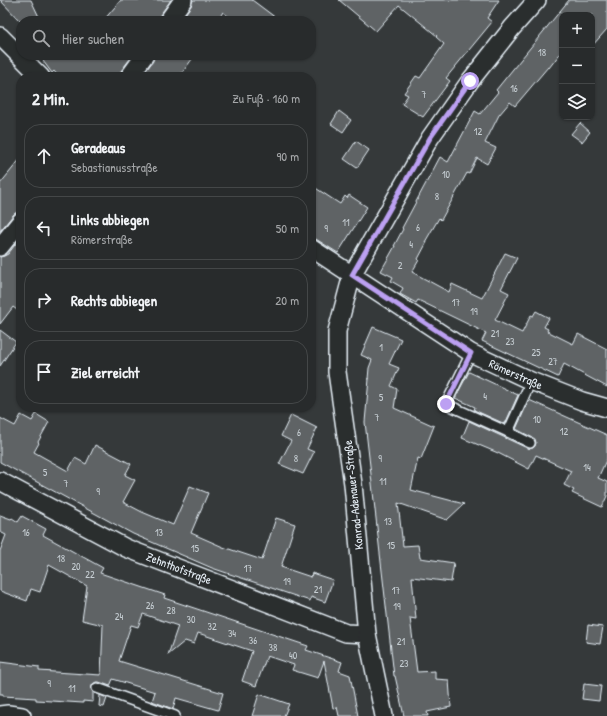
<!DOCTYPE html>
<html lang="de">
<meta charset="utf-8">
<style>
body{margin:0;font-family:"Patrick Hand",sans-serif;background:#303334;color:#f1f3f6}
.controls{position:absolute;right:12px;top:12px;display:grid;overflow:hidden;border-radius:8px;box-shadow:0 1px 3px #0004}
.controls button{width:36px;height:36px;display:grid;place-items:center;padding:0;border:0;border-bottom:1px solid #444748;background:#282b2c;color:#f1f3f6;font:20px sans-serif}
.stop{position:absolute;width:12px;height:12px;margin:-9px;border:3px solid #bca0f2;border-radius:50%;background:#fff}
.stop.end{background:#bca0f2;border-color:#fff;box-shadow:0 1px 4px #0008}
.list{margin:0;padding:0;list-style:none}
h2{display:flex;justify-content:space-between;align-items:center;height:52px;margin:0;padding:0 16px;font-size:17px}
h2 small{font-size:13px;font-weight:400;color:#a5a7a9}
.list li{display:grid;grid-template-columns:26px 1fr auto;gap:12px;align-items:center;box-sizing:border-box;height:64px;margin:0 8px 8px;padding:0 8px;border:1px solid #444748;border-radius:16px}
.list b{display:block;font-size:15px;white-space:nowrap}
.list p{margin:0;font-size:13px;white-space:nowrap;color:#a5a7a9}
.list em{font-size:13px;font-style:normal;color:#a5a7a9}
.icon{flex:none;width:22px;height:22px;fill:none;stroke:currentColor;stroke-width:2;stroke-linecap:round;stroke-linejoin:round}
.map{position:relative;flex:none;width:607px;height:716px;overflow:hidden}
.search{position:absolute;background:#282b2c;box-shadow:0 1px 3px #0004;left:16px;top:16px;width:300px;height:44px;display:flex;align-items:center;gap:10px;box-sizing:border-box;padding:0 14px;border-radius:16px;color:#a5a7a9;font-size:15px}
.panel{position:absolute;background:#282b2c;box-shadow:0 1px 3px #0004;left:16px;top:72px;width:300px;height:340px;border-radius:16px}
.map>svg:first-child{display:block}
</style>
<div class="map">
<svg width="607" height="716" viewBox="0 0 607 716">
<rect width="100%" height="100%" fill="#35393a"/>
<filter id="ink" filterUnits="userSpaceOnUse"><feTurbulence type="fractalNoise" baseFrequency=".025" numOctaves="2"/><feDisplacementMap in="SourceGraphic" scale="8" xChannelSelector="R" yChannelSelector="G"/><feConvolveMatrix kernelMatrix="1 2 1 2 8 2 1 2 1" color-interpolation-filters="sRGB"/></filter>
<g filter="url(#ink)">
<g fill="#5f6365" stroke="#e8f1f8">
<path d="M0,0H31L41,21H20Z"/>
<path d="M121,0H171L160,15L158,21H103Z"/>
<path d="M193,0H252L280,21H234L223,12L217,21H180L191,6Z"/>
<path d="M339,0H499L487,18L492,22L446,78L450,81L423,117L402,104L408,95L404,93L416,76L420,78L444,44L436,37L437,36L399,5L376,31Z"/>
<path d="M569,0H607V29L592,46V15H562V51L549,68L548,67L515,106L510,102L499,115L485,143L496,148L487,164L477,158L469,174L467,173L441,220L439,218L425,242H427L418,259L419,260L412,272L449,292L452,284L482,298L505,253L517,258L501,289L509,293L495,320L522,333L531,315L533,316L536,311L549,318L544,327L548,329L547,331L573,344L578,334L607,349V387L564,364L558,377L482,341L486,333L418,300L416,303L400,294L403,288L391,281L393,277L381,271L395,246H394L403,229L402,228L440,157L448,162L475,111L480,114L498,92L496,90Z"/>
<path d="M50,55H133L121,71L119,77H59L54,71L52,73L43,61Z"/>
<path d="M155,55H195L179,77H141L153,61Z"/>
<path d="M339,111L351,120L343,132L331,124Z"/>
<path d="M580,123L590,132L582,142L571,134Z"/>
<path d="M356,141L369,150L357,168L344,159Z"/>
<path d="M21,158V211L17,212L14,214L0,231V184Z"/>
<path d="M311,185L340,204L345,196L347,198L349,195L367,207L338,253L311,236Z"/>
<path d="M21,237V313L13,307L0,324V257L4,256L8,254Z"/>
<path d="M373,327L401,339L389,364L399,368L391,386L397,389L394,408L434,426L421,459L418,458L411,490L464,504L447,520L398,503L403,546L418,545L420,558L454,563L451,582L412,577L416,619L410,618L417,672L435,671V679L449,680L451,707L427,712L428,716H404L395,676H394L365,422L369,379H368L369,368L372,360L361,355Z"/>
<path d="M0,330L16,342L0,366Z"/>
<path d="M469,372L518,395L505,424L474,410L475,407L455,398Z"/>
<path d="M529,400L607,435V458L598,478L607,482V496L602,507L572,493L574,490L564,485L571,471L536,455L529,469L498,453L462,438L469,421L527,448H533L535,446L536,443L535,439L516,429Z"/>
<path d="M36,414L49,422L38,442L39,443L34,452L68,471L75,458L86,464L95,445L131,464L125,475L135,480L123,502L142,512L173,525L190,486L208,493L191,533L223,547L262,560L276,518L295,524L281,567L311,577L312,573L333,580L325,602L311,597L310,601L212,568L133,534L0,462V418L15,426L21,415L32,421Z"/>
<path d="M291,415L317,428L307,449L314,452L303,474L279,464L291,441L281,436Z"/>
<path d="M0,515L11,519L12,518L18,522L22,516L46,529L43,535L103,568L100,573L165,595L164,598L308,646L306,650L342,662L339,671L350,675L358,716H339L337,707L333,708L324,661L318,678L292,670L294,665L267,656L256,686L242,681L252,651L198,633L194,644L185,641L168,655L178,626L143,614L138,627L131,625L119,661L223,693L218,710L176,698L173,709L152,701L155,692L113,679L110,686L99,682H96L93,684L91,689L93,692V702L83,701V703L36,700V698L3,696V694H0V662L39,667V671L101,675L103,625L82,620L87,586L49,565L40,592L31,589L27,601L0,591V551L6,535L0,532Z"/>
<path d="M588,625L603,627L600,644L586,642Z"/>
<path d="M584,684L601,686L599,701L582,699Z"/>
<path d="M259,694L289,704L284,716H252Z"/>
<path d="M100,695L107,698L104,707L99,706Z"/>
</g>
<g fill="none" stroke-linecap="round" stroke-linejoin="round">
<g stroke="#e8f1f8" stroke-width="12">
<g id="service">
<path d="M471,353L446,404L508,432L531,381"/>
<path d="M508,432L530,443"/>
<path d="M97,688L175,716"/>
</g>
</g>
<g stroke="#e8f1f8" stroke-width="20">
<g id="minor">
<path d="M168,21L183,0"/>
<path d="M0,36L41,77"/>
<path d="M129,77L145,55"/>
<path d="M0,247L21,221"/>
<path d="M311,248L471,353L531,381L582,401L607,408"/>
<path d="M0,481L126,548L346,633L367,634"/>
<path d="M0,715L8,714L22,716"/>
<path d="M384,716L367,634L353,484L337,372V331L352,275L430,138L470,81L512,28L537,0"/>
</g>
</g>
<use href="#service" stroke="#2a2d2e" stroke-width="9"/>
<use href="#minor" stroke="#2a2d2e" stroke-width="17"/>
</g>
</g>
<g fill="none" stroke-linecap="round" stroke-linejoin="round" filter="url(#ink)">
<path stroke="#bca0f2" stroke-width="5" d="M446,404L471,353L352,275L430,138L470,81"/>
</g>
<g text-anchor="middle" dominant-baseline="central" stroke-width="3.5" stroke-linejoin="round" paint-order="stroke">
<g font-size="10" fill="#c6ced3">
<text x="542" y="52">18</text>
<text x="514" y="88">16</text>
<text x="424" y="94">7</text>
<text x="478" y="131">12</text>
<text x="446" y="174">10</text>
<text x="437" y="196">8</text>
<text x="346" y="222">11</text>
<text x="418" y="227">6</text>
<text x="326" y="228">9</text>
<text x="411" y="244">4</text>
<text x="400" y="265">2</text>
<text x="456" y="302">17</text>
<text x="474" y="311">19</text>
<text x="495" y="333">21</text>
<text x="510" y="341">23</text>
<text x="381" y="347">1</text>
<text x="536" y="352">25</text>
<text x="553" y="361">27</text>
<text x="485" y="396">4</text>
<text x="381" y="397">5</text>
<text x="377" y="417">7</text>
<text x="537" y="419">10</text>
<text x="564" y="431">12</text>
<text x="299" y="432">6</text>
<text x="296" y="458">8</text>
<text x="380" y="458">9</text>
<text x="587" y="467">14</text>
<text x="45" y="472">5</text>
<text x="383" y="481">11</text>
<text x="66" y="483">7</text>
<text x="98" y="491">9</text>
<text x="388" y="521">13</text>
<text x="26" y="532">16</text>
<text x="159" y="532">13</text>
<text x="391" y="545">15</text>
<text x="195" y="548">15</text>
<text x="61" y="558">18</text>
<text x="76" y="566">20</text>
<text x="248" y="568">17</text>
<text x="90" y="574">22</text>
<text x="287" y="581">19</text>
<text x="318" y="589">21</text>
<text x="396" y="590">17</text>
<text x="150" y="605">26</text>
<text x="397" y="606">19</text>
<text x="171" y="610">28</text>
<text x="119" y="616">24</text>
<text x="191" y="619">30</text>
<text x="212" y="626">32</text>
<text x="232" y="633">34</text>
<text x="253" y="640">36</text>
<text x="401" y="641">21</text>
<text x="273" y="647">38</text>
<text x="293" y="655">40</text>
<text x="404" y="663">23</text>
<text x="49" y="683">9</text>
<text x="72" y="688">11</text>
</g>
<g font-size="12" fill="#e8f1f8" stroke="#2a2d2e">
<text transform="translate(516 374) rotate(24)">Römerstraße</text>
<text transform="translate(353 495) rotate(-96)">Konrad-Adenauer-Straße</text>
<text transform="translate(179 568) rotate(21)">Zehnthofstraße</text>
</g>
</g>
</svg>
<div class="controls">
<button>+</button>
<button>−</button>
<button><svg class="icon" aria-label="layers" viewBox="0 0 24 24"><path d="M12 4l9 5-9 5-9-5zM3 14l9 5 9-5"/></svg></button>
</div>
<div class="stop" style="left:470px;top:81px"></div>
<div class="stop end" style="left:446px;top:404px"></div>
<div class="search"><svg class="icon" aria-label="search" viewBox="0 0 24 24"><circle cx="10" cy="10" r="6"/><path d="M15 15l6 6"/></svg>Hier suchen</div>
<section class="panel">
<h2>2 Min.<small>Zu Fuß · 160 m</small></h2>
<ul class="list">
<li><svg class="icon" aria-label="ahead" viewBox="0 0 24 24"><path d="M12 20V5M6 11l6-6 6 6"/></svg><div><b>Geradeaus</b><p>Sebastianusstraße</p></div><em>90 m</em></li>
<li><svg class="icon" aria-label="left" viewBox="0 0 24 24"><path d="M17 20v-9H6M10 6l-5 5 5 5"/></svg><div><b>Links abbiegen</b><p>Römerstraße</p></div><em>50 m</em></li>
<li><svg class="icon" aria-label="right" viewBox="0 0 24 24"><path d="M7 20v-9h11M14 6l5 5-5 5"/></svg><div><b>Rechts abbiegen</b></div><em>20 m</em></li>
<li><svg class="icon" aria-label="arrive" viewBox="0 0 24 24"><path d="M6 21V4h12l-3 4 3 4H6"/></svg><div><b>Ziel erreicht</b></div></li>
</ul>
</section>
</div>
